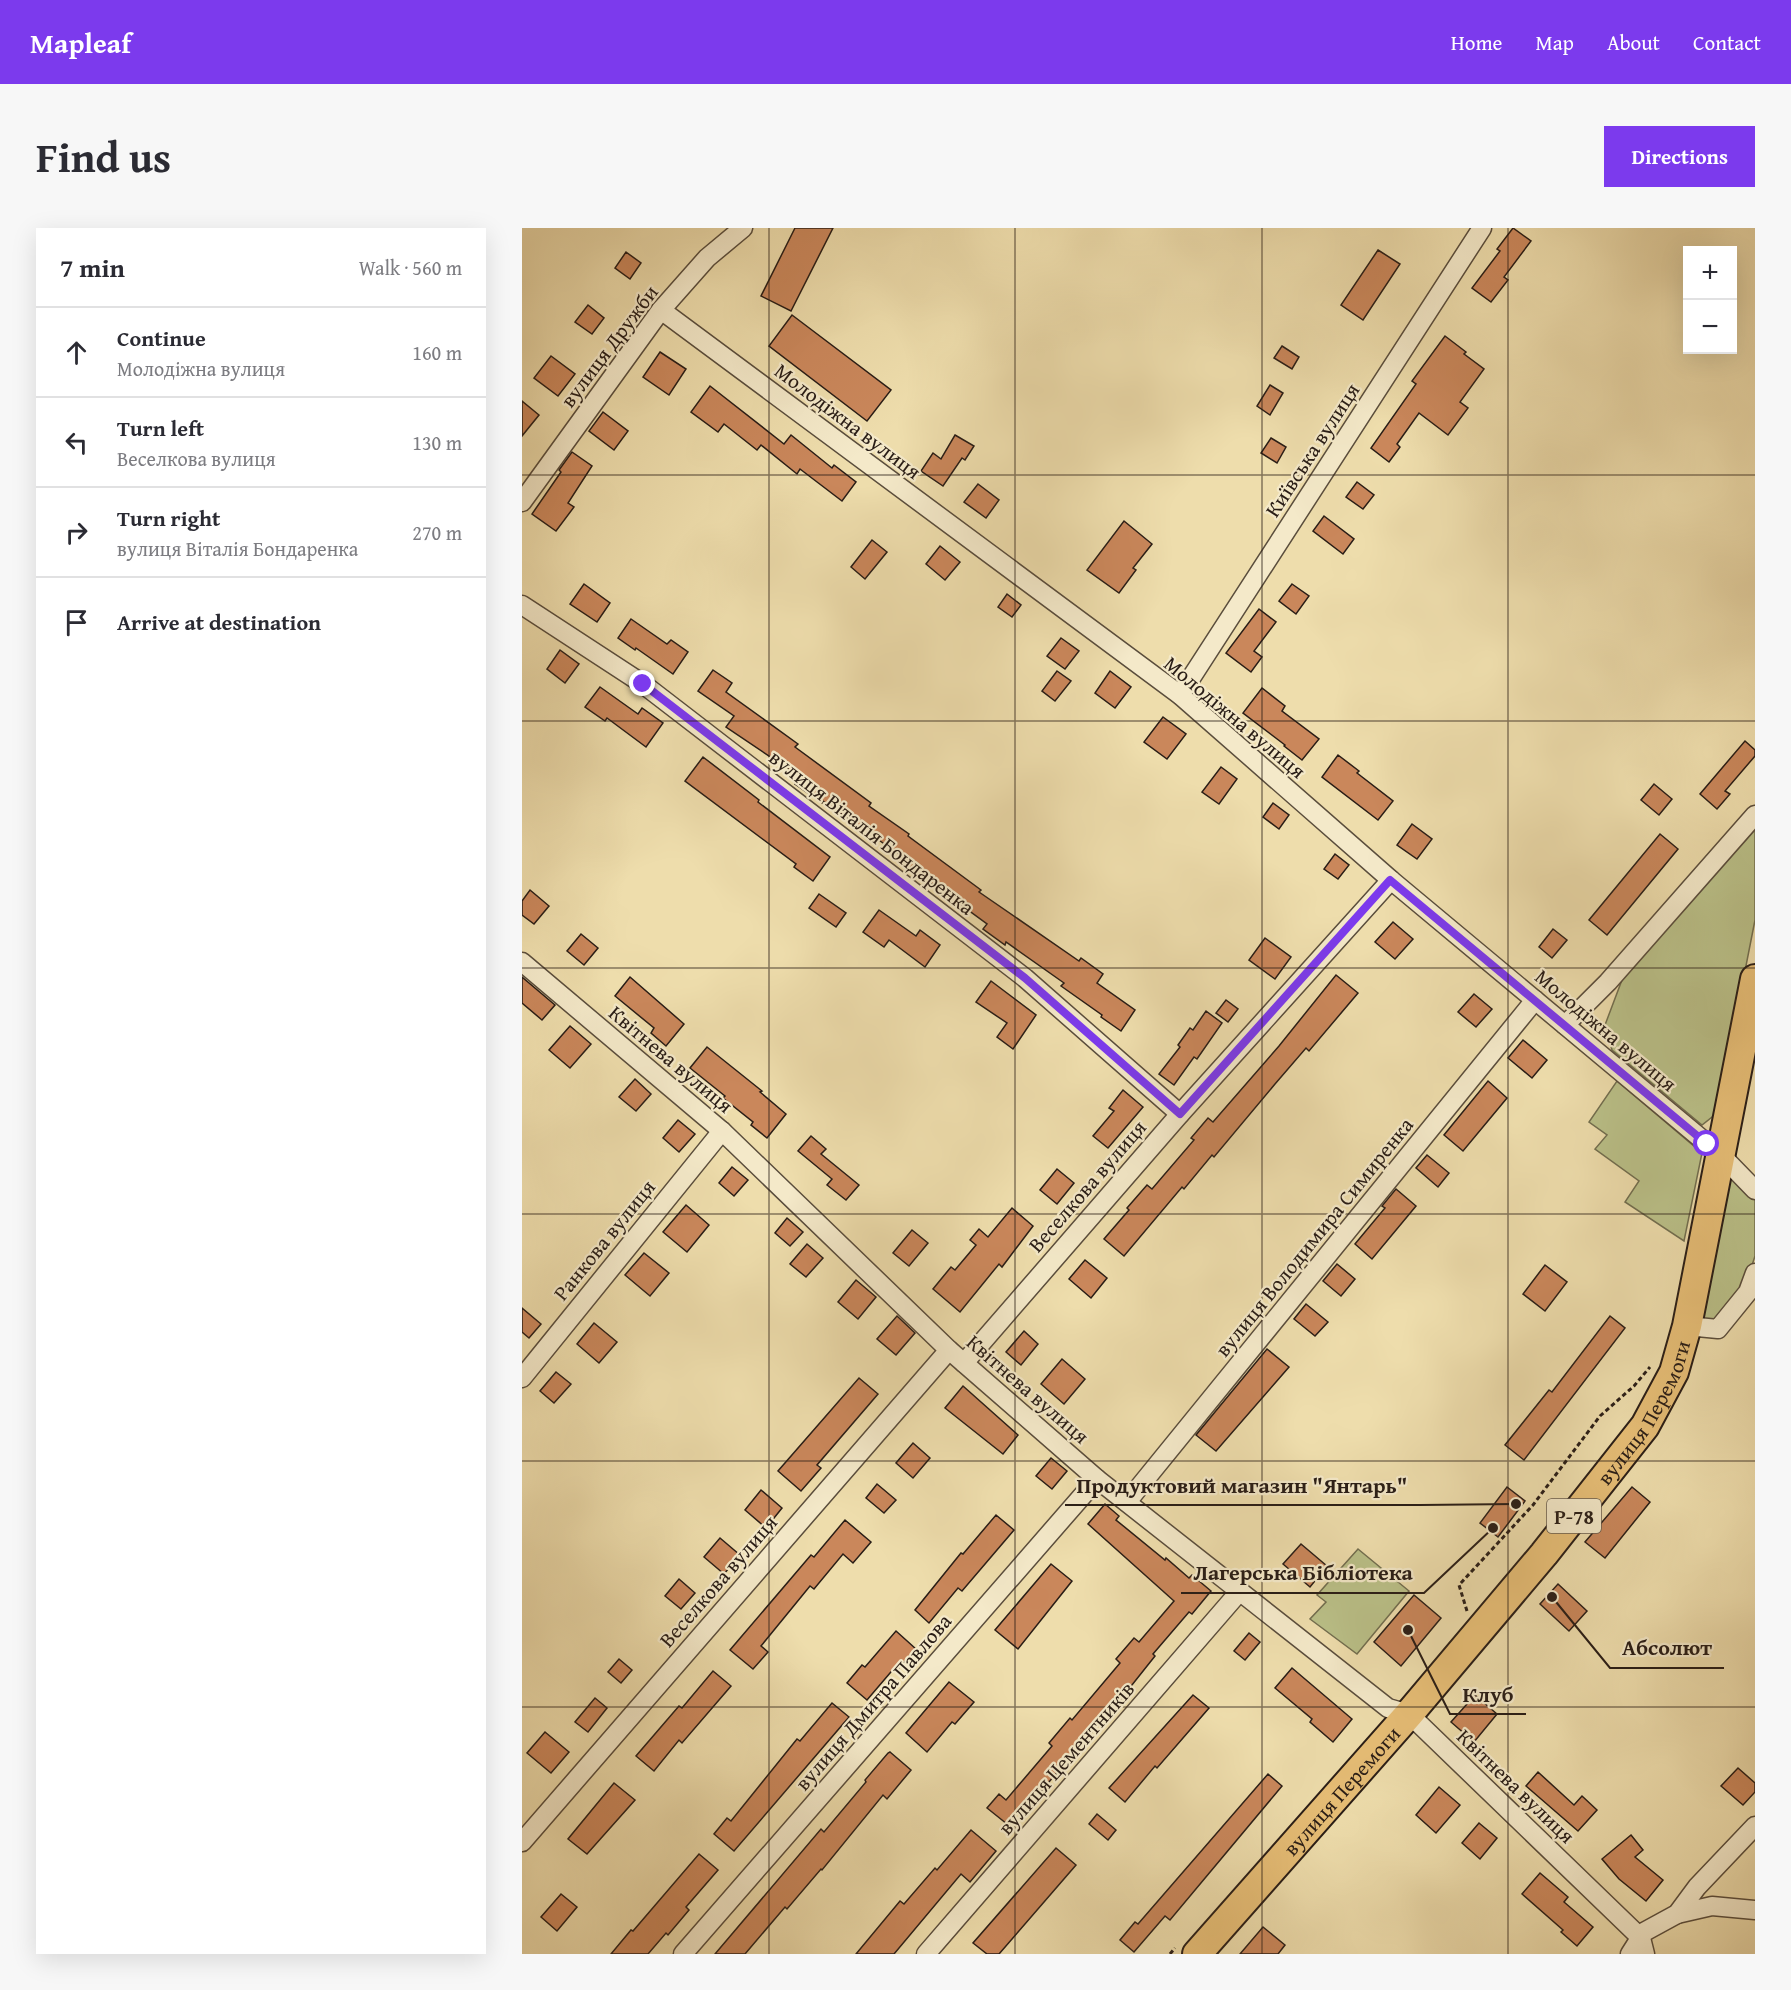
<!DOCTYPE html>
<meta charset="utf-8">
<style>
body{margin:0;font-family:"Gentium Book Plus",serif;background:#f7f7f7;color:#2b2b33}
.controls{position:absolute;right:18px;top:18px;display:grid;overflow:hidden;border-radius:0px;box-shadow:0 6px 24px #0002}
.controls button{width:54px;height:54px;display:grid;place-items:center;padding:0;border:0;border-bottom:2px solid #e1e1e2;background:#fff;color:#2b2b33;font:30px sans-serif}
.stop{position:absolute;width:18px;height:18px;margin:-14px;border:4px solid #7c3aed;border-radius:50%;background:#fff}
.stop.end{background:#7c3aed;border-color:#fff;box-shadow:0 2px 6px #0008}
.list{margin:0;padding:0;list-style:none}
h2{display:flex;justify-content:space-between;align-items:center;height:78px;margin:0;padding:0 24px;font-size:26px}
h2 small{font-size:20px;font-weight:400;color:#7c7c81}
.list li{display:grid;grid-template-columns:39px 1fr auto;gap:18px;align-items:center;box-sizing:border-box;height:90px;padding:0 24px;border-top:2px solid #e1e1e2}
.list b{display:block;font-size:22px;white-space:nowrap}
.list p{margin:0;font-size:20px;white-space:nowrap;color:#7c7c81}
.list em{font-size:20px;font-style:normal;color:#7c7c81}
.icon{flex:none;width:33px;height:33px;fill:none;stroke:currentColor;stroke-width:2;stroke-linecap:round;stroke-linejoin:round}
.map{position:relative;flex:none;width:1233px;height:1726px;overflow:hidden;border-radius:0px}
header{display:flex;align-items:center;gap:36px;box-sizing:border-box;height:84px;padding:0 30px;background:#7c3aed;color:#fff}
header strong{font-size:28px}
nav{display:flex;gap:33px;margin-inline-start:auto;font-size:21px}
.intro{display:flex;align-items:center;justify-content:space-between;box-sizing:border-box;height:144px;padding:0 36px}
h1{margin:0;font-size:42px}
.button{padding:15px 27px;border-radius:0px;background:#7c3aed;color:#fff;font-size:21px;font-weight:700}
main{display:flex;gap:36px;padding:0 36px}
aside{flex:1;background:#fff;border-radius:0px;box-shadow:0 6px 24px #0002}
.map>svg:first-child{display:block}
</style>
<header>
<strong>Mapleaf</strong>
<nav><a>Home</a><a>Map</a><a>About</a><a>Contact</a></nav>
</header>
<div class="intro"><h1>Find us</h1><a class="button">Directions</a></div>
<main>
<aside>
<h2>7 min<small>Walk · 560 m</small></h2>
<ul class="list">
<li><svg class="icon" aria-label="ahead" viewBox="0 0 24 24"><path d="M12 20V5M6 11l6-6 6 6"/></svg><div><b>Continue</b><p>Молодіжна вулиця</p></div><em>160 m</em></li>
<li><svg class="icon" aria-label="left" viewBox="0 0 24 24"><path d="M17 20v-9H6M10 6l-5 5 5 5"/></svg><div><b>Turn left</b><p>Веселкова вулиця</p></div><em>130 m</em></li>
<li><svg class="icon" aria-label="right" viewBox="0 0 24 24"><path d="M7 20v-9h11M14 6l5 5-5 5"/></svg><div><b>Turn right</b><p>вулиця Віталія Бондаренка</p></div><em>270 m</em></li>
<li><svg class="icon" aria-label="arrive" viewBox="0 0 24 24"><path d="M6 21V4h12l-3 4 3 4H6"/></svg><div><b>Arrive at destination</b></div></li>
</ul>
</aside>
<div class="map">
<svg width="1233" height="1726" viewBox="0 0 1233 1726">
<rect width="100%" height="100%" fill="#eeddac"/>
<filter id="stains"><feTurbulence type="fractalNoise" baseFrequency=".00333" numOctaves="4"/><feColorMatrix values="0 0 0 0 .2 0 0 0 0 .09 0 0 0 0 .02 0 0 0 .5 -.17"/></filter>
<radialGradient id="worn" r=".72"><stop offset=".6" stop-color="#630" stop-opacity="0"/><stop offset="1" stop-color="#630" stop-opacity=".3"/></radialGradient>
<g fill="#bac088" stroke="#726e4f" stroke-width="1.5">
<path d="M1233,595V692L1195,885L1180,897L1090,822L1083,797L1103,744Z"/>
<path d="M1095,853L1180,925L1162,1013L1103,974L1117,953L1073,921L1085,907L1067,894Z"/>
<path d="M1205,949L1219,954L1233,970V1028L1223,1059L1205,1080L1190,1093L1176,1094Z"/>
<path d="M836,1321L887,1363L835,1426L788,1391L804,1374L795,1367Z"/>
</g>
<g fill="#ca875b" stroke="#291d16" stroke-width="1.5">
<path d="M273,0H311L269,83L239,68Z"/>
<path d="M991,0L1009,13L982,49L986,52L969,74L950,60L978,23L975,21Z"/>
<path d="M856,22L878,36L841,92L819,77Z"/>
<path d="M104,24L119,35L108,51L93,40Z"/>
<path d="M66,77L82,90L70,106L53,94Z"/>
<path d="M270,87L369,162L345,193L247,118Z"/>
<path d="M923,108L944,124L942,126L962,141L938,174L946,180L926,207L897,185L875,216L878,219L867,234L849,220L894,156L890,153Z"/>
<path d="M760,118L777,129L770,141L752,130Z"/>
<path d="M138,124L164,141L147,167L121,149Z"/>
<path d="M29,128L53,146L36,168L12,150Z"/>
<path d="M748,157L761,165L748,187L735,178Z"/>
<path d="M188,158L262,216L269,207L310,240L312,237L334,254L320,273L278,241L275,246L239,217L235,222L202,196L196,204L169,184Z"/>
<path d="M0,173L17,187L0,208Z"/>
<path d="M81,184L106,203L92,222L67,203Z"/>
<path d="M433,207L452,218L443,232L440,230L421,258L399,243L411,225L419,231Z"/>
<path d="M749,210L764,219L755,235L739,225Z"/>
<path d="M50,224L70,238L46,275L52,279L34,303L10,286L39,244L37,242Z"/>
<path d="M835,254L852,267L841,281L824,269Z"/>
<path d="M456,256L477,272L464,290L442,274Z"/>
<path d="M802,288L832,311L821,326L791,303Z"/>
<path d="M602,293L630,316L611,340L614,342L597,365L565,342Z"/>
<path d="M350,312L365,324L343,351L329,339Z"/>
<path d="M418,318L438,334L423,352L404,336Z"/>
<path d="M62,356L88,375L75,394L48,376Z"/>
<path d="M770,356L787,368L774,386L757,373Z"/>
<path d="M485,366L499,377L490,389L476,379Z"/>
<path d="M737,381L754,394L732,423L740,429L729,444L704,425Z"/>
<path d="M109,391L145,416L149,412L166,424L151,446L114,420L113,422L96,410Z"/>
<path d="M539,410L557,423L543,441L525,428Z"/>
<path d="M38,422L57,436L43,455L25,441Z"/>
<path d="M191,442L210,455L204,464L276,516L273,519L349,575L347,578L387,606L386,608L459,662L457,664L557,733L559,730L581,746L575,755L613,782L599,803L579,789L580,787L539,758L542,755L484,714L483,717L461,701L465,696L386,638L388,634L301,573L300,575L273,556L278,549L204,499L212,488L176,463Z"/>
<path d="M535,443L549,453L533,473L520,463Z"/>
<path d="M588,443L609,459L593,480L573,465Z"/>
<path d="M78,459L116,486L120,480L141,495L124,519L85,490L83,493L63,479Z"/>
<path d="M740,460L763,478L760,483L797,511L780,532L762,518L763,517L721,485Z"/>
<path d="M641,489L664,506L645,531L622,514Z"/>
<path d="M1223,513L1233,522V528L1203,563L1208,566L1195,581L1178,566Z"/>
<path d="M816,527L837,543L835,545L871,573L856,592L800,549Z"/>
<path d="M181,529L237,572L236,574L308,629L291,653L272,639L274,636L163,553Z"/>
<path d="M699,539L715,551L697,576L680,564Z"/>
<path d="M1132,556L1150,571L1137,587L1119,572Z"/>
<path d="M751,575L767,587L757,601L741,589Z"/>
<path d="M890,596L910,611L895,631L875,617Z"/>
<path d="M1138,606L1156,621L1085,707L1067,692Z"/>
<path d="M813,626L827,637L816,651L802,641Z"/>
<path d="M8,662L27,678L12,696L0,687V673Z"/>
<path d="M297,666L324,685L314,699L287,680Z"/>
<path d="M357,682L394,708L398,702L418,717L403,739L367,712L362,719L341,704Z"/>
<path d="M871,694L891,711L873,731L853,714Z"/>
<path d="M1031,701L1045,712L1030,730L1017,719Z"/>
<path d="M59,706L76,720L62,737L45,723Z"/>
<path d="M743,710L769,729L753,751L727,732Z"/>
<path d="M814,747L836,765L787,823L784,820L753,856L692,929L690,927L662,961L660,959L602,1028L582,1011L607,982L605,980L625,957L630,961L672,912L669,910L686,890L691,894L757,818Z"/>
<path d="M0,749L33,777L20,792L0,775Z"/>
<path d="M108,749L162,796L144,818L129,805L132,800L93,768Z"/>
<path d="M469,753L514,787L491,821L475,809L485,795L454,774Z"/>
<path d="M952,766L970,781L954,799L936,784Z"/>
<path d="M704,772L716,781L706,794L694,785Z"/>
<path d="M684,783L700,795L675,831L672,829L652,857L637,846L658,819L656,817L668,800L671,802Z"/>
<path d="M48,798L69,816L48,840L27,822Z"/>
<path d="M1001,812L1025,832L1010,850L986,830Z"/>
<path d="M185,819L240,863L238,864L264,886L245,910L229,897L231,894L201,870L203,868L168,840Z"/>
<path d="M113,851L129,866L114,883L97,869Z"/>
<path d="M966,853L985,870L941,923L922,907Z"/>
<path d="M601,862L621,879L586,920L571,908L592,883L587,880Z"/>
<path d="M156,892L173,906L157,924L141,910Z"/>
<path d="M289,908L304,921L299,926L337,957L324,972L305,957L310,951L276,923Z"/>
<path d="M905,927L927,945L916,959L894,940Z"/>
<path d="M210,939L226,952L212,968L197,955Z"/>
<path d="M535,941L552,955L535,976L518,962Z"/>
<path d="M874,961L894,978L850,1031L833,1016L863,980L860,978Z"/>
<path d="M164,977L187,997L165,1024L141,1004Z"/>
<path d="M490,980L511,998L480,1039L477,1036L438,1084L411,1061L429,1039L433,1042L454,1017L448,1012L457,1001L466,1009Z"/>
<path d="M265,990L281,1004L268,1018L253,1005Z"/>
<path d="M390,1002L406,1015L387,1038L371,1025Z"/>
<path d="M285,1016L301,1030L284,1049L268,1036Z"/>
<path d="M122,1025L147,1045L128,1068L103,1047Z"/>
<path d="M563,1032L585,1050L569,1070L547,1051Z"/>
<path d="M815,1036L833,1051L819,1068L801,1053Z"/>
<path d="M1023,1037L1045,1054L1023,1083L1001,1066Z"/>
<path d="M334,1052L354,1069L336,1091L316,1074Z"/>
<path d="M784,1076L806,1094L793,1108L772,1091Z"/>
<path d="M0,1080L19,1096L7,1110L0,1104Z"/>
<path d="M375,1088L393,1105L374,1127L355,1111Z"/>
<path d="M1088,1088L1103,1100L1002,1232L983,1217L1027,1162L1030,1164Z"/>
<path d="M72,1095L95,1114L77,1135L55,1116Z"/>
<path d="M502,1103L516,1116L499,1137L484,1124Z"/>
<path d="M745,1121L767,1139L694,1223L674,1207Z"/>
<path d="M540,1131L563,1151L542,1176L519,1156Z"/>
<path d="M34,1144L49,1156L32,1175L18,1163Z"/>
<path d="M337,1150L356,1166L295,1237L299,1240L279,1263L256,1243Z"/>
<path d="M441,1158L496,1207L481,1226L423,1180Z"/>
<path d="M391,1215L408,1230L391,1250L374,1235Z"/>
<path d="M529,1230L545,1243L530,1261L514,1248Z"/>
<path d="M355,1256L374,1272L362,1285L344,1270Z"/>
<path d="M985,1259L1003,1273L976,1309L958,1295Z"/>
<path d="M1110,1259L1128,1274L1083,1330L1063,1314Z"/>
<path d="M239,1262L260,1280L244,1300L223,1282Z"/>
<path d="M583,1276L597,1288L594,1292L643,1332L644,1330L667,1350L670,1347L689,1363L670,1386L667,1384L631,1426L633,1428L602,1467L514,1569L510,1566L485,1596L465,1580L477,1566L484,1572L530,1518L527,1515L548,1490L550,1492L598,1435L594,1431L612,1410L617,1414L652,1373L566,1296Z"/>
<path d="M474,1287L492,1302L440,1363L436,1360L407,1395L393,1382L439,1325L441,1326Z"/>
<path d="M323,1292L349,1314L331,1335L321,1326L292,1361L288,1358L239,1418L246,1424L231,1441L208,1422L289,1327L292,1329Z"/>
<path d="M198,1310L218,1327L202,1346L182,1329Z"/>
<path d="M779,1316L805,1338L788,1359L761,1336Z"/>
<path d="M529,1336L550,1353L496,1421L473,1402Z"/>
<path d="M157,1351L173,1365L159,1381L143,1368Z"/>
<path d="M1036,1356L1065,1383L1047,1403L1018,1376Z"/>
<path d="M892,1367L919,1390L879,1438L852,1414Z"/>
<path d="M374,1403L394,1421L377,1440L374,1438L345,1472L325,1455L340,1437L343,1439Z"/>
<path d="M727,1405L738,1414L723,1432L712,1423Z"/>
<path d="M97,1431L110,1442L99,1455L86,1444Z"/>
<path d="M770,1440L830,1491L811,1514L788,1494L790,1491L753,1460Z"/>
<path d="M191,1443L209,1458L160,1515L157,1512L132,1543L114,1528L157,1478L160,1480Z"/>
<path d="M427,1454L452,1474L433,1496L430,1494L405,1524L384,1505Z"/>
<path d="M671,1467L687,1480L635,1540L633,1538L603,1574L587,1560Z"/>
<path d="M953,1467L975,1486L952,1514L929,1494Z"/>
<path d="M73,1470L85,1480L66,1504L53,1494Z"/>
<path d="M310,1475L327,1489L212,1623L192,1606L205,1590L209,1593L275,1511L278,1513Z"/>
<path d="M23,1504L47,1524L29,1545L5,1525Z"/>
<path d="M368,1524L389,1542L365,1571L361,1567L300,1642L299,1641L265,1681L263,1679L223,1726H193L299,1601L302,1604L344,1554L343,1552L366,1525Z"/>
<path d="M1216,1540L1233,1555V1564L1221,1577L1199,1558Z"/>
<path d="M1016,1544L1052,1577L1060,1568L1075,1582L1056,1603L1004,1558Z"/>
<path d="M746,1546L760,1558L648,1692L643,1688L612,1724L598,1712L613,1694L616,1696Z"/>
<path d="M92,1555L113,1572L65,1626L46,1611Z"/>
<path d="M917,1559L938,1577L914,1605L894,1587Z"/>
<path d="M575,1586L594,1602L586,1612L567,1596Z"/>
<path d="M957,1595L975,1610L958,1631L940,1615Z"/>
<path d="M449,1602L474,1623L448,1654L439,1646L372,1726H334L378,1673L382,1676L413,1640L415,1642Z"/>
<path d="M1109,1607L1121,1622L1113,1629L1141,1652L1124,1673L1097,1651L1080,1631Z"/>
<path d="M534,1620L554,1637L477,1726H465L451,1715Z"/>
<path d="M177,1626L196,1642L164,1679L167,1682L146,1707L144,1705L126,1726H89L109,1702L111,1703Z"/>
<path d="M1018,1645L1046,1669L1042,1674L1071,1699L1055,1718L1039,1704L1041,1702L1000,1666Z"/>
<path d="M39,1666L55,1679L35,1703L19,1689Z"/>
<path d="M741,1699L763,1717L756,1726H718Z"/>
</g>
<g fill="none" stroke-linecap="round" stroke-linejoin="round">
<g stroke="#5a4d3c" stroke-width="21">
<g id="minor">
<path d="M139,82L658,467L869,652L1200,928L1233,962"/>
<path d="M0,274L139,82L185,30L221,0"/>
<path d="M0,377L121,456L503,750L658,886"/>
<path d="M658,467L960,0"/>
<path d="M0,734L200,903L427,1122L575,1251L866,1480L887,1486L1119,1710L1123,1726"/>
<path d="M1043,797L1086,754L1233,587"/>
<path d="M1165,1098L1196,1101L1226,1064L1233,1045"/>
<path d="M442,1135L658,886L869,652"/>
<path d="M0,1150L200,903"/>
<path d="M605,1274L1013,772"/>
<path d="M0,1614L427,1122"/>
<path d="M1155,1686L1190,1678L1233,1682"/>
<path d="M161,1726L575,1251"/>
<path d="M404,1726L718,1363"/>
<path d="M1108,1726L1122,1704L1155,1686L1175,1659L1233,1598"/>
</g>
</g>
<g stroke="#291d16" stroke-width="32">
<g id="primary">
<path id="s1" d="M675,1726L887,1486L1022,1326L1123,1198L1152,1144L1165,1098L1233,751"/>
</g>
</g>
<g stroke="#291d16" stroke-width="3" stroke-dasharray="4.5 3" stroke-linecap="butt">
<path d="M945,1383L937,1357L1011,1277L1078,1188L1112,1158L1128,1139"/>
<path d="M648,1726L653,1720"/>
</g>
<use href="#minor" stroke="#f4e9c9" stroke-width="18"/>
<use href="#primary" stroke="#e7be76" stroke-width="28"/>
</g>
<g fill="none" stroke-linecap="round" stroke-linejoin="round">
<path stroke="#7c3aed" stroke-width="8" d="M121,456L503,750L658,886L868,652L1185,916"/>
</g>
<path fill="none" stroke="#291d16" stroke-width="1.5" stroke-opacity="0.55" d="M247,0V1726M493,0V1726M740,0V1726M986,0V1726M0,247H1233M0,493H1233M0,740H1233M0,986H1233M0,1233H1233M0,1479H1233"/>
<g text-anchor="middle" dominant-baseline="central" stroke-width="4.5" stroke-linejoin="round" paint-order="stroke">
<rect fill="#f4e9c9" stroke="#665a4c" stroke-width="1.5" x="1025" y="1271" width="54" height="34" rx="4.5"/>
<g font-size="20" font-weight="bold" fill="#291d16">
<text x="1052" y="1288">Р-78</text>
</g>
<g font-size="21" fill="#291d16" stroke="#f4e9c9">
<text transform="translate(87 118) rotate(-53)">вулиця Дружби</text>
<text transform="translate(326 193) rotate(37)">Молодіжна вулиця</text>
<text transform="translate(790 222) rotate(-57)">Київська вулиця</text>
<text transform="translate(713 489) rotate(40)">Молодіжна вулиця</text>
<text transform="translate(350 604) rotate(38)">вулиця Віталія Бондаренка</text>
<text transform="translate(1084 802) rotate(40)">Молодіжна вулиця</text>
<text transform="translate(149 831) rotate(40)">Квітнева вулиця</text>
<text transform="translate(565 958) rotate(-49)">Веселкова вулиця</text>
<text transform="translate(792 1009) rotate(-51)">вулиця Володимира Симиренка</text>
<text transform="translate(82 1012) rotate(-51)">Ранкова вулиця</text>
<text transform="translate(506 1161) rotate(41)">Квітнева вулиця</text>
<text stroke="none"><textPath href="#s1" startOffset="704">вулиця Перемоги</textPath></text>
<text transform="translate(196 1353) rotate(-49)">Веселкова вулиця</text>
<text transform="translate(351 1474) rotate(-49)">вулиця Дмитра Павлова</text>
<text transform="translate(544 1530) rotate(-49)">вулиця Цементників</text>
<text transform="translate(994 1558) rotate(44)">Квітнева вулиця</text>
<text stroke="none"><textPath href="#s1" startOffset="218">вулиця Перемоги</textPath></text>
</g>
</g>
<path fill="none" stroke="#291d16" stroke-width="2" d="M994 1276L898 1277H543M971 1300L902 1365H659M1030 1369L1088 1440H1202M886 1402L928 1486H1004"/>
<g fill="#291d16" stroke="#f4e9c9" stroke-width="2">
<circle cx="994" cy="1276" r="6"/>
<circle cx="971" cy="1300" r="6"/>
<circle cx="1030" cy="1369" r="6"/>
<circle cx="886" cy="1402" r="6"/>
</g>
<g font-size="22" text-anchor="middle" font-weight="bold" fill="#291d16" stroke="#f4e9c9" stroke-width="4.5" stroke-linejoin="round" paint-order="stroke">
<text x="720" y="1265">Продуктовий магазин "Янтарь"</text>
<text x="781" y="1352">Лагерська Бібліотека</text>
<text x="1145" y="1427">Абсолют</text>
<text x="966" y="1474">Клуб</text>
</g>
<rect width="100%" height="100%" filter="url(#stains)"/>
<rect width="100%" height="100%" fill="url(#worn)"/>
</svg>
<div class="controls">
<button>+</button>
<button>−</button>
</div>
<div class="stop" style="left:1185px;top:916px"></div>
<div class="stop end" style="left:121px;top:456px"></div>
</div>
</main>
